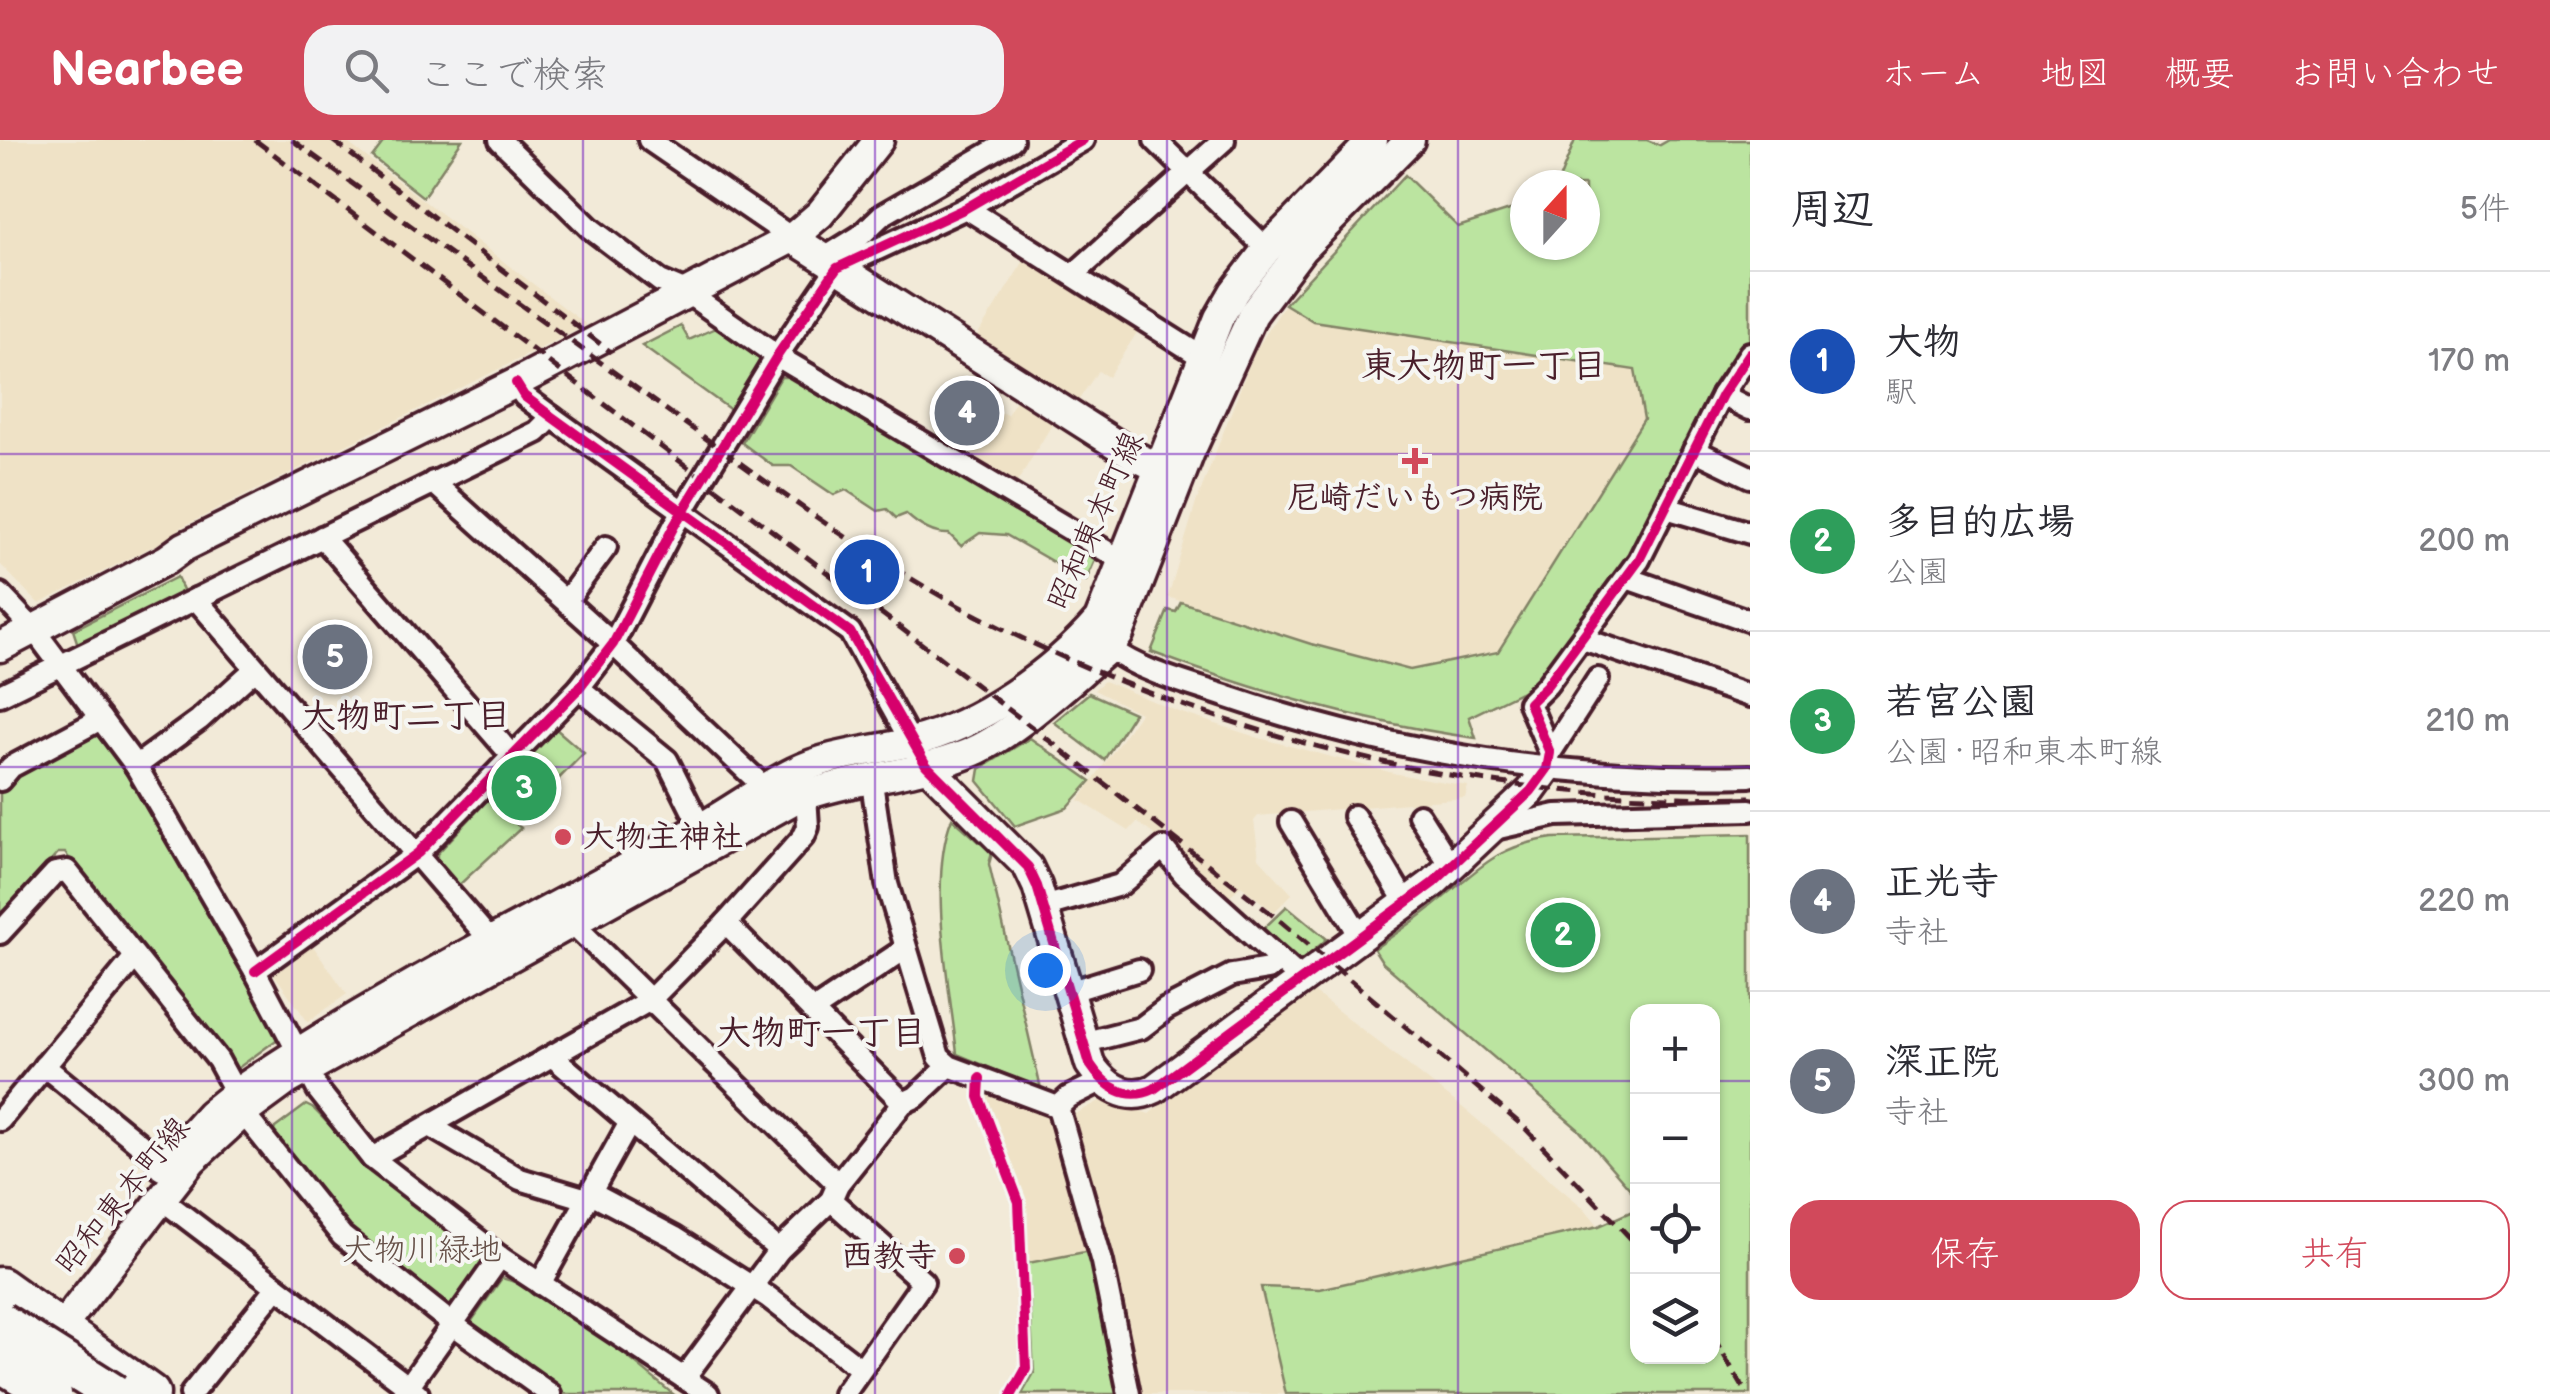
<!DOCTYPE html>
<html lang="ja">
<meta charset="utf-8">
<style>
body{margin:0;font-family:"Balsamiq Sans","Klee One",sans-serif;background:#f2f2f3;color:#2b2b33}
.controls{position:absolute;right:30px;bottom:30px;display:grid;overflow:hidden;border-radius:20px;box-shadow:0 2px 8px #0004}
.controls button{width:90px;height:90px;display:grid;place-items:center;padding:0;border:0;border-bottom:2px solid #e1e1e2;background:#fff;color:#2b2b33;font:50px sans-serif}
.compass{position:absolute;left:1510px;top:30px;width:90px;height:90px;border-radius:50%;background:#fff;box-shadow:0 2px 8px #0004;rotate:21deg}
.you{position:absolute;left:1045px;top:830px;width:35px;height:35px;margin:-25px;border:8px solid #fff;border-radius:50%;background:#1a73e8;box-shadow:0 0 0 15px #1a73e833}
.badge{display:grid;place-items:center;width:65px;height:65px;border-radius:50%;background:#d1495b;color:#fff;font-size:32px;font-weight:700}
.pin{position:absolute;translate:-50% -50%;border:5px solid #fff;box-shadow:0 2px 10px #0006}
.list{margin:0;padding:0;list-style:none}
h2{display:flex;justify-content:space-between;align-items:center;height:130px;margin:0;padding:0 40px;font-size:42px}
h2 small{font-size:32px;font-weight:400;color:#7c7c81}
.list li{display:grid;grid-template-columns:65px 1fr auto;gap:30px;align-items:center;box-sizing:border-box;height:180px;padding:0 40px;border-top:2px solid #e1e1e2}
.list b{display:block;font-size:38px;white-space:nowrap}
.list p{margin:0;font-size:32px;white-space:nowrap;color:#7c7c81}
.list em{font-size:32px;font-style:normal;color:#7c7c81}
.actions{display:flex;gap:20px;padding:30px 40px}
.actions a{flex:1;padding:22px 0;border:2px solid #d1495b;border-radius:30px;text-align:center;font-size:35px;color:#d1495b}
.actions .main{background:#d1495b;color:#fff}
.icon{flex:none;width:55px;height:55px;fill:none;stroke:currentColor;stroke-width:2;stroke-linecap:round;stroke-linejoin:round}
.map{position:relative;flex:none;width:1750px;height:1254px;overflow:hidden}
header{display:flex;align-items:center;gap:60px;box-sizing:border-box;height:140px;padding:0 50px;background:#d1495b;color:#fff}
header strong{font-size:48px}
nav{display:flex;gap:55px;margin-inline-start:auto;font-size:35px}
.search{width:700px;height:90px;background:#f2f2f3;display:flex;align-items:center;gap:25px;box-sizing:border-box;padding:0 35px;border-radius:30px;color:#7c7c81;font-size:38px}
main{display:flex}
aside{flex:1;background:#fff}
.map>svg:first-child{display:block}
</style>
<header>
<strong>Nearbee</strong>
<div class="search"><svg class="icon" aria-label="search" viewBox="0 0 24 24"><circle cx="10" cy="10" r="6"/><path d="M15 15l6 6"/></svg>ここで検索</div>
<nav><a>ホーム</a><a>地図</a><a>概要</a><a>お問い合わせ</a></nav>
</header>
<main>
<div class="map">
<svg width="1750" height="1254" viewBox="0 0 1750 1254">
<rect width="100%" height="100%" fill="#f2ead8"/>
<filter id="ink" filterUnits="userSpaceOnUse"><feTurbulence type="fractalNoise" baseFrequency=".01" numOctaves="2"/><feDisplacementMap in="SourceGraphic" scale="20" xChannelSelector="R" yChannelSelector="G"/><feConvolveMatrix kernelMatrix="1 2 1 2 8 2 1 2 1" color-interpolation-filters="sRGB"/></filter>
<g filter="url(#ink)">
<g fill="#efe2c6">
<path d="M0,0H344L587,185L182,387L167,399L39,464L0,424Z"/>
<path d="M1027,116L1140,188L1108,237L1098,231L1078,261L976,197Z"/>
<path d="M1285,164L1313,181L1635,230L1644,278L1498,512L1410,530L1311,504L1168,457L1196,363L1254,213Z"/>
<path d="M1016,260L1053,283L1013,349L968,321L999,271L1007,275Z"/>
<path d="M1104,541L1179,572L1259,598L1397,634L1468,646L1465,658L1258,676L1254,681L1259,718L1292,754L1274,772L1241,746L1226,759L1172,708L1137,682L1129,691L1079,660L1140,573L1094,550Z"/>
<path d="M313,806L347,854L308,882L274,834Z"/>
<path d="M1310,849L1462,967L1585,1069L1599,1086L1320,1149L1261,1148L1286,1254H1137L1072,976L1105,958L1149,974Z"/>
<path d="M992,949L1048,971L1057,980L1090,1111L1028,1123L1025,1063L984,959Z"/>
</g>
<g fill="#bbe4a0" stroke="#828266" stroke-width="2.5">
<path d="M385,0H462L423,57L372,17Z"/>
<path d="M1575,0H1647L1660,5L1669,0H1750V200L1716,247L1646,393L1543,541L1469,577L1476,598C1364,583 1257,552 1151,512L1168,470L1176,472L1181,462L1311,504L1410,530L1498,512L1644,279L1635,230L1313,181L1285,164L1405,35L1458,87L1525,65V105H1585V45H1557Z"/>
<path d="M681,186L689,200L718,187L760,216L761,222L732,271L642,206Z"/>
<path d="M781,237H791L1096,418L1086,441L1006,395L980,393L961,406L949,394C932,395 918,385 906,374L896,378L887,369L878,371L846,350L834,355L791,326H773L742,303Z"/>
<path d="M177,437L185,454L82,506L78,505L73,490Z"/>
<path d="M1089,553L1134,573L1104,620L1054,582Z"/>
<path d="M555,588L584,613L515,683L521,688L457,747L437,725V714Z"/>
<path d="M95,594L102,596L127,635L279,898L234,931L65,713H58L8,771H0V653L17,633Z"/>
<path d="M1030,598L1091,641L1067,668L1015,686L978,641L980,629Z"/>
<path d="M952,678L992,713L989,724L1041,949L957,914C950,847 927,740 952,678Z"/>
<path d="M1750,694V1254H1286L1261,1147L1320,1149L1599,1086L1637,1069L1638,1216H1712V872H1638L1637,1057L1578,989L1383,823L1374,809C1395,794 1418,779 1438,762C1480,728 1496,706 1553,698Z"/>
<path d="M1287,766L1327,799L1298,824L1263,789Z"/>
<path d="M306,965L314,969L369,1025L479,1111L483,1127L452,1172L354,1100L272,996L275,988Z"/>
<path d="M1090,1111L1123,1254H1022L1034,1233L1028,1123Z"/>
<path d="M502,1138C555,1152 629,1219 673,1254H560L472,1193L471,1182Z"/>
</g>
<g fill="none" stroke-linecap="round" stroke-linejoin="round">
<g stroke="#4a1f2b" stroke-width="28">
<g id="street">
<path d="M500,0L590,88L660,141L686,152L777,216L1123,421"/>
<path d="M649,0L792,98"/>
<path d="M1155,0L1267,109"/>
<path d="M966,68L1202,217"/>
<path d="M823,119L860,96L882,75L1012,0"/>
<path d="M1073,135L1224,0"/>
<path d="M516,243L524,256L552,277L850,492L916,611"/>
<path d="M1722,255L1750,269"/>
<path d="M1694,310L1750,337"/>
<path d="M433,342L613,504L765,648"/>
<path d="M1666,368L1750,393"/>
<path d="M322,397L514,618"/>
<path d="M1627,438L1750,481"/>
<path d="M0,454L35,491L136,626L255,831L318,950L372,1018L500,1117L708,1254"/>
<path d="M196,459L490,800"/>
<path d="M566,461L606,407"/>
<path d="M1583,499L1750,556"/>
<path d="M1109,508C1144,533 1187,543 1228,557C1395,614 1573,641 1750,636"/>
<path d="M579,548L667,620L701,688"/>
<path d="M0,555L537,292L552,277"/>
<path d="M1550,613L1598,539"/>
<path d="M136,626L199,580L255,529"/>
<path d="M1547,629L1550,613L1529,563L1547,545L1639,420L1722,255L1750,213"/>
<path d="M871,636L887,744L939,917L949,926L1058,967"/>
<path d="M0,640L11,627L101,579"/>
<path d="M1419,675L1451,726"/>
<path d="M1354,676L1406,763"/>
<path d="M1291,682L1360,796"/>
<path d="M1494,689L1556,675L1750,670"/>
<path d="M1043,767L1120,745L1163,708L1184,734L1301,839"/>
<path d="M563,774L838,1044"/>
<path d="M726,783L903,963"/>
<path d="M0,793L55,733L67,731L218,920L236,953"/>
<path d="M255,831L418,713L579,548L613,504L674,386L777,216L837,128L966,68L1083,0"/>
<path d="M1068,852L1139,830"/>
<path d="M812,871L905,809"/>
<path d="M1082,903L1141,888L1166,869L1232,835L1268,829L1280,820"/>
<path d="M552,916L779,1110"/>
<path d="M44,926L164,1024"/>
<path d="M1058,967L1102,1122L1129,1254"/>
<path d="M1058,967L1069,957L1101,941"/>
<path d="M243,973L342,1096L451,1183L550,1254"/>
<path d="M0,980L135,817"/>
<path d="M430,986L520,1039L587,1059"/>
<path d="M372,1018L650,860L726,783L804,696L808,687L806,655"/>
<path d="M591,1053L674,1097L768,1157L861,1229"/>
<path d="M160,1058L418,1254"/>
<path d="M831,1060L923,1142L844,1254"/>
<path d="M540,1144L629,984"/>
<path d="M684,1238L779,1110L831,1060L838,1044L903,963L916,957L949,926"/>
<path d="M191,1254L277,1147"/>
<path d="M403,1254L500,1117"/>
</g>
</g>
<g stroke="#4a1f2b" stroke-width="35">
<g id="secondary">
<path d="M792,98L1136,317L1175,335"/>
<path d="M0,507L166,420L184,407L516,243L792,98L820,74L879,0"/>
<path d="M926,625L1028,727L1037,746L1090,924C1105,947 1127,962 1154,949L1433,743L1531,651L1547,629"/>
<path d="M163,1026L210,974L236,953C383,853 542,775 697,690C730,672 760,649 794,632C832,613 871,612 911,602C979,586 1054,532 1099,480L1219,178L1234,152L1267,109L1373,0"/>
<path d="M0,1249L23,1222L61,1188L192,1020L243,973L288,940L795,659C850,638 912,636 967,614C1012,597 1071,539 1109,508L1119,494L1190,312L1253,174L1301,110L1410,0"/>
</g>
</g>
<g stroke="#4a1f2b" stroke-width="45">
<path id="highway" d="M0,1147L150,1254"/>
</g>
<use href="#street" stroke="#f6f6f2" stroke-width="20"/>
<use href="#secondary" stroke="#f6f6f2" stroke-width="28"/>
<use href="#highway" stroke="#f6f6f2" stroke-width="38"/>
<g stroke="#4a1f2b" stroke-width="5" stroke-dasharray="15 8" stroke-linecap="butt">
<path d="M255,0L1037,591L1283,783L1524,987L1638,1106"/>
<path d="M292,0C421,93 550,186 679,279C775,348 869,419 974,474C1211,598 1482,664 1750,657"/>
<path d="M332,0L611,212"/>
<path d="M1712,1195L1747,1254"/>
</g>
<g stroke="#4a1f2b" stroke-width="45" stroke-linecap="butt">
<g id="highway-bridge">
<path d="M0,1182L114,1254"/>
<path d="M0,1222L52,1254"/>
</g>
</g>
<use href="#highway-bridge" stroke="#f6f6f2" stroke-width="38"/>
<g stroke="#f6f6f2" stroke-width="16">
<g id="cycleway">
<path d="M516,243L524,256L552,277L850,492L926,625L1028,727L1037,746L1090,924C1105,947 1127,962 1154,949L1433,743L1531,651L1547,629L1550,613L1529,563L1547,545L1639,420L1722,255L1750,213"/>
<path d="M255,831L418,713L579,548L613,504L674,386L777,216L837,128L966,68L1083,0"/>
<path d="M980,938L979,957L1019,1062L1026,1229L1012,1254"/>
</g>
</g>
<use href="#cycleway" stroke="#d6006c" stroke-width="10"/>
</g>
</g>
<path fill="none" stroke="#7b2cbf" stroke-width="2.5" stroke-opacity="0.55" d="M292,0V1254M583,0V1254M875,0V1254M1167,0V1254M1458,0V1254M0,314H1750M0,627H1750M0,941H1638M1712,941H1750"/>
<g fill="#d1495b" stroke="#f6f6f2" stroke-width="4">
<path d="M1410 306h10v10h10v10h-10v10h-10v-10h-10v-10h10z"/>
<circle cx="563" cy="697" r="10"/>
<circle cx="957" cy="1116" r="10"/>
</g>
<g text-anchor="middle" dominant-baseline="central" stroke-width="8" stroke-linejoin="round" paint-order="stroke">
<g font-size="32" font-weight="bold" fill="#4a1f2b" stroke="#f6f6f2">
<text x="1415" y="358">尼崎だいもつ病院</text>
<text x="583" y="697" text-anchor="start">大物主神社</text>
<text x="937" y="1116" text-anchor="end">西教寺</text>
</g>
<g font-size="32" fill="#4a1f2b" stroke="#f6f6f2">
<text transform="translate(1096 381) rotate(-66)">昭和東本町線</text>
<text transform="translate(123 1056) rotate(-51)">昭和東本町線</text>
</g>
<g font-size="32" fill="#665048" stroke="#f6f6f2">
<text x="422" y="1110">大物川緑地</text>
</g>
<g font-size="35" font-weight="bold" fill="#4a1f2b" stroke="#f6f6f2">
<text x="1484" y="226">東大物町一丁目</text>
<text x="406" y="576">大物町二丁目</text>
<text x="821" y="893">大物町一丁目</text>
</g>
</g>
</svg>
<div class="controls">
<button>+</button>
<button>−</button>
<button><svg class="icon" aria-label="locate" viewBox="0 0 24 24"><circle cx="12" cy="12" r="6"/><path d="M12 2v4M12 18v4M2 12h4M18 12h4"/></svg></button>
<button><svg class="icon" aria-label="layers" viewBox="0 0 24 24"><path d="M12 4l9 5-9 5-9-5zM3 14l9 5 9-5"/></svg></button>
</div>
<svg class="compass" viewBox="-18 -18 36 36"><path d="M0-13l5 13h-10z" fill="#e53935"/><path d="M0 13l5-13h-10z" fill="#7c7c81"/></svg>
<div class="you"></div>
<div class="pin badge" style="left:867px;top:432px;background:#1a4fb4">1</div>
<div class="pin badge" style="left:1563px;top:795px;background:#2e9e5b">2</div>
<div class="pin badge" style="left:524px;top:648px;background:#2e9e5b">3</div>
<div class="pin badge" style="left:967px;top:273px;background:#6b7280">4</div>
<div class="pin badge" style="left:335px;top:517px;background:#6b7280">5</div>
</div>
<aside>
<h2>周辺<small>5件</small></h2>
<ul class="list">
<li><span class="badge" style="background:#1a4fb4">1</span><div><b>大物</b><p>駅</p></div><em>170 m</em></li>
<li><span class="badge" style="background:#2e9e5b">2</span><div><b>多目的広場</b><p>公園</p></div><em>200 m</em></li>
<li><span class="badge" style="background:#2e9e5b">3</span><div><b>若宮公園</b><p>公園 · 昭和東本町線</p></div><em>210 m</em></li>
<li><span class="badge" style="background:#6b7280">4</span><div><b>正光寺</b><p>寺社</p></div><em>220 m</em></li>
<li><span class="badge" style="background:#6b7280">5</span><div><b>深正院</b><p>寺社</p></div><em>300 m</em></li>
</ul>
<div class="actions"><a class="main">保存</a><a>共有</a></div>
</aside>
</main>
